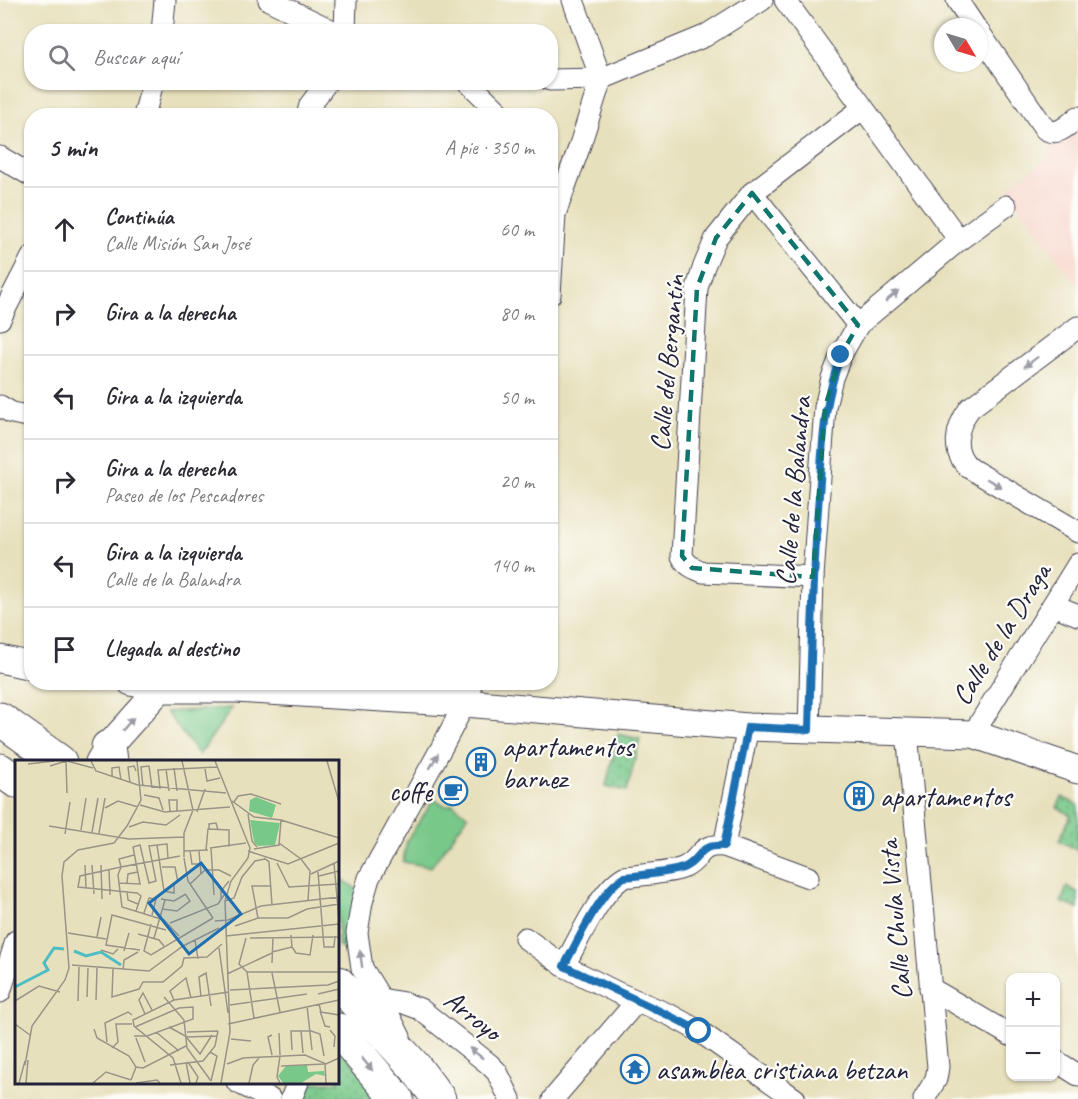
<!DOCTYPE html>
<html lang="es">
<meta charset="utf-8">
<style>
body{margin:0;font-family:Caveat,sans-serif;background:#f7f7f7;color:#2b2b33}
.controls{position:absolute;right:18px;bottom:18px;display:grid;overflow:hidden;border-radius:12px;box-shadow:0 2px 4px #0004}
.controls button{width:54px;height:54px;display:grid;place-items:center;padding:0;border:0;border-bottom:2px solid #e1e1e2;background:#fff;color:#2b2b33;font:30px sans-serif}
.compass{position:absolute;left:934px;top:18px;width:54px;height:54px;border-radius:50%;background:#fff;box-shadow:0 2px 4px #0004;rotate:128deg}
.stop{position:absolute;width:18px;height:18px;margin:-14px;border:4px solid #1f6fb2;border-radius:50%;background:#fff}
.stop.end{background:#1f6fb2;border-color:#fff;box-shadow:0 2px 6px #0008}
.list{margin:0;padding:0;list-style:none}
h2{display:flex;justify-content:space-between;align-items:center;height:78px;margin:0;padding:0 24px;font-size:26px}
h2 small{font-size:20px;font-weight:400;color:#7c7c81}
.list li{display:grid;grid-template-columns:39px 1fr auto;gap:18px;align-items:center;box-sizing:border-box;height:84px;padding:0 24px;border-top:2px solid #e1e1e2}
.list b{display:block;font-size:22px;white-space:nowrap}
.list p{margin:0;font-size:20px;white-space:nowrap;color:#7c7c81}
.list em{font-size:20px;font-style:normal;color:#7c7c81}
.icon{flex:none;width:33px;height:33px;fill:none;stroke:currentColor;stroke-width:2;stroke-linecap:round;stroke-linejoin:round}
.map{position:relative;flex:none;width:1078px;height:1099px;overflow:hidden}
.search{position:absolute;background:#fff;box-shadow:0 2px 4px #0004;left:24px;top:24px;width:534px;height:66px;display:flex;align-items:center;gap:15px;box-sizing:border-box;padding:0 21px;border-radius:24px;color:#7c7c81;font-size:22px}
.panel{position:absolute;background:#fff;box-shadow:0 2px 4px #0004;left:24px;top:108px;width:534px;height:582px;border-radius:24px}
.map>svg:first-child{display:block}
</style>
<div class="map">
<svg width="1078" height="1099" viewBox="0 0 1078 1099">
<defs>
<pattern id="park-dots" width="8" height="8" patternUnits="userSpaceOnUse" patternTransform="scale(1.5)"><rect width="8" height="8" fill="#78c889"/><path d="M2 2h.1M6 6h.1" fill="none" stroke="#62a271" stroke-width="1.8" stroke-linecap="round"/></pattern>
</defs>
<rect width="100%" height="100%" fill="#fdfcf7"/>
<filter id="ink" filterUnits="userSpaceOnUse"><feTurbulence type="fractalNoise" baseFrequency=".0167" numOctaves="2"/><feDisplacementMap in="SourceGraphic" scale="12" xChannelSelector="R" yChannelSelector="G"/><feConvolveMatrix kernelMatrix="1 2 1 2 8 2 1 2 1" color-interpolation-filters="sRGB"/></filter>
<filter id="wash" filterUnits="userSpaceOnUse"><feTurbulence type="fractalNoise" baseFrequency=".008" numOctaves="4" result="noise"/><feDisplacementMap in="SourceGraphic" scale="24" xChannelSelector="R" yChannelSelector="G"/><feGaussianBlur stdDeviation="1.35" result="paint"/><feColorMatrix in="noise" values="0 0 0 0 0 0 0 0 0 0 0 0 0 0 0 0 0 1.4 0 .05"/><feComposite in="paint" operator="in"/></filter>
<g filter="url(#wash)">
<rect width="100%" height="100%" fill="#e7e0bc"/>
<path fill="#f7d1c7" d="M1078,128V287L1007,189L1050,156L1047,151Z"/>
<g fill="#78c889" stroke="#4d7562" stroke-width="1.5">
<path d="M232,708L199,755L166,712Z"/>
<path d="M434,799L446,806L453,804L468,816L431,867L403,862L407,840Z"/>
<path d="M338,876L362,893L353,956L338,946Z"/>
</g>
<g fill="url(#park-dots)" stroke="#4d7562" stroke-width="1.5">
<path d="M618,734L640,739L627,791L606,786Z"/>
<path d="M1062,797L1078,805V850L1059,841L1071,815L1057,808Z"/>
<path d="M1067,887L1078,892V909L1061,902Z"/>
<path d="M338,1045L383,1099H297L304,1083L338,1082Z"/>
</g>
</g>
<g filter="url(#ink)">
<g fill="none" stroke-linecap="round" stroke-linejoin="round">
<g stroke="#403e4e" stroke-width="23">
<g id="minor">
<path d="M269,0L335,32"/>
<path d="M573,0L601,79"/>
<path d="M785,0L959,240"/>
<path d="M957,0L975,27"/>
<path d="M162,32L165,0"/>
<path d="M345,32L346,0"/>
<path d="M979,32L1045,129C1058,137 1068,125 1078,117"/>
<path d="M550,80L601,79L705,36L762,0"/>
<path d="M468,82L503,116"/>
<path d="M144,116L153,82"/>
<path d="M307,116L310,105L327,82"/>
<path d="M0,157L32,176"/>
<path d="M752,193L858,325"/>
<path d="M550,295L555,214L579,148L601,79"/>
<path d="M0,319L32,257"/>
<path d="M1078,327L970,408C956,427 950,453 971,469L1078,532"/>
<path d="M0,406L12,413L32,417"/>
<path d="M813,577L703,572C693,568 687,566 682,556L697,288L704,266L716,238L752,193L863,108"/>
<path d="M1053,605L1078,615"/>
<path d="M809,730L813,577L825,407L832,378L841,355L858,325L959,240L1006,206"/>
<path d="M907,732L938,1067L936,1079L924,1099"/>
<path d="M973,734L1078,564"/>
<path d="M724,846L748,727"/>
<path d="M525,938L564,966L616,992L670,1015L699,1031L795,1099"/>
<path d="M564,966C578,941 600,891 624,877C640,875 672,873 685,867C703,858 697,844 724,846L808,877"/>
<path d="M930,988L1010,1035"/>
<path d="M0,992L16,941"/>
<path d="M381,999L404,1003L420,1009L489,1064L497,1072L510,1099"/>
<path d="M400,1037L381,999L362,968L357,933L362,902L369,878L443,745L465,703L472,682"/>
<path d="M1056,1061L1078,1075"/>
<path d="M237,1082L270,1099"/>
<path d="M291,1099L298,1082"/>
<path d="M553,1099L637,1001"/>
</g>
</g>
<g stroke="#403e4e" stroke-width="29">
<g id="tertiary">
<path d="M0,659L32,666"/>
<path d="M131,682L160,689H236L465,703L748,727L973,734L1078,770"/>
<path d="M99,762L108,747L160,689"/>
</g>
</g>
<g stroke="#403e4e" stroke-width="35">
<g id="primary">
<path d="M0,719L60,762"/>
<path d="M0,770L16,781"/>
<path d="M338,983L415,1067L439,1099"/>
<path d="M338,1030L397,1099"/>
</g>
</g>
<g stroke="#403e4e" stroke-width="35">
<path id="trunk" d="M108,747L110,762"/>
</g>
<use href="#minor" stroke="#fff" stroke-width="21"/>
<use href="#tertiary" stroke="#fff" stroke-width="27"/>
<use href="#primary" stroke="#fff" stroke-width="33"/>
<use href="#trunk" stroke="#fff" stroke-width="33"/>
</g>
<defs><path id="oneway-solid" d="M-6-.8H1V-3.2L6.5 0L1 3.2V.8H-6Z" transform="scale(1.5)"/></defs>
<g fill="#9c9ca7">
<use href="#oneway-solid" transform="translate(892 296) rotate(-40)"/>
<use href="#oneway-solid" transform="translate(1031 362) rotate(143)"/>
<use href="#oneway-solid" transform="translate(994 483) rotate(30)"/>
<use href="#oneway-solid" transform="translate(128 724) rotate(-49)"/>
<use href="#oneway-solid" transform="translate(434 761) rotate(-61)"/>
<use href="#oneway-solid" transform="translate(361 959) rotate(-98)"/>
<use href="#oneway-solid" transform="translate(476 1053) rotate(-142)"/>
<use href="#oneway-solid" transform="translate(367 1064) rotate(50)"/>
</g>
</g>
<g fill="none" stroke-linecap="round" stroke-linejoin="round" filter="url(#ink)">
<path stroke="#1f6fb2" stroke-width="8" d="M699,1031C655,1007 609,988 564,966C578,941 600,891 624,877C640,875 672,873 685,867C703,858 697,844 724,846L748,727L809,730C811,651 813,573 819,495C823,444 823,403 841,355"/>
</g>
<path fill="none" stroke="#0f766e" stroke-width="4.5" stroke-dasharray="12 8" stroke-linejoin="round" d="M752,193L858,325L841,355L825,407L813,577L692,568L682,556L697,288L716,238Z"/>
<defs>
<g id="building-ring" transform="scale(1.5)"><circle r="9.5" fill="#fdfcf7" stroke="#1f6fb2" stroke-width="1.5"/><path d="M-4-6H4V6H1V3H-1V6H-4ZM-2.5-4.3h1.7v1.8h-1.7ZM.8-4.3h1.7v1.8H.8ZM-2.5-1h1.7V.8h-1.7ZM.8-1h1.7V.8H.8Z" fill="#1f6fb2"/></g>
<g id="cafe-ring" transform="scale(1.5)"><circle r="9.5" fill="#fdfcf7" stroke="#1f6fb2" stroke-width="1.5"/><path d="M-5.5-4.5H6V0H3Q3 3.5 0 3.5H-2.5Q-5.5 3.5-5.5 0ZM3-3.2v2h1.7v-2ZM-6 4.5H4V6H-6Z" fill="#1f6fb2"/></g>
<g id="temple-ring" transform="scale(1.5)"><circle r="9.5" fill="#fdfcf7" stroke="#1f6fb2" stroke-width="1.5"/><path d="M0-6L5-2H3V0L6.5 2.5H4V6H1.5V3h-3V6H-4V2.5H-6.5L-3 0V-2H-5Z" fill="#1f6fb2"/></g>
</defs>
<g fill-rule="evenodd">
<use href="#building-ring" x="481" y="762"/>
<use href="#cafe-ring" x="453" y="791"/>
<use href="#building-ring" x="859" y="796"/>
<use href="#temple-ring" x="635" y="1069"/>
</g>
<g text-anchor="middle" dominant-baseline="central" stroke-width="4.5" stroke-linejoin="round" paint-order="stroke">
<g font-size="28" fill="#22223b" stroke="#fdfcf7">
<text transform="translate(667 363) rotate(-85)">Calle del Bergantín</text>
<text transform="translate(793 491) rotate(-85)">Calle de la Balandra</text>
<text transform="translate(1001 634) rotate(-58)">Calle de la Draga</text>
<text transform="translate(895 920) rotate(-95)">Calle Chula Vista</text>
<text transform="translate(473 1015) rotate(38)">Arroyo</text>
</g>
<g font-size="28" fill="#22223b" stroke="#fdfcf7" text-anchor="start">
<text x="502" y="746">apartamentos<tspan x="502" dy="32">barnez</tspan></text>
<text x="432" y="791" text-anchor="end">coffe</text>
<text x="880" y="796">apartamentos</text>
<text x="656" y="1069">asamblea cristiana betzan</text>
</g>
</g>
<g transform="translate(15 760)">
<rect width="324" height="324" fill="#e7e0bc"/>
<path d="M241,37L261,45L257,58L234,51L235,40ZM235,60L265,63L260,85L243,86L239,82Z" fill="#78c889"/>
<path d="M292,305L293,312L309,311L310,316L301,314L286,323H268L263,316L271,306Z" fill="#78c889"/>
<path fill="none" stroke="#4ebdc3" stroke-width="3" d="M59,191L71,196L86,192L106,205M0,227L33,210L29,203L39,188L49,189"/>
<path fill="none" stroke="#989488" stroke-width="1.5" d="M52,1L78,8M76,1L81,11L123,25L211,33M167,1L178,50L169,73V97M200,1L235,88L233,98L216,121L210,141L215,272L206,323M312,1L324,42M13,4L39,1M35,6L51,1L52,33M159,8L162,31M151,9L154,31M190,9L192,21L205,18M97,17V8L104,7L106,20M115,23L113,7L119,6L121,11M128,27L126,7L134,6L137,28M145,29L143,10L202,7M129,35L144,38L148,50M217,41L239,57L266,60L264,85L239,89M219,42L223,36L236,34L266,44M125,45L150,52L215,47M90,48L103,41L123,47M155,51L154,40H162V51M182,52L190,29M233,54L237,81L242,87M266,60L324,78M34,66L114,79L169,77M114,67L128,62L151,65L165,55M194,69V64L201,63L203,70M66,70L71,38M77,72L83,38M84,73L90,38M50,74L55,42M264,83L286,99L295,111L293,140M142,85L152,84L153,98M195,88L231,83M196,88L199,135M191,90L193,69L214,70V87M169,91L193,90M175,91L177,104H185M184,91L186,114M233,91L273,104L324,83M119,95L104,99L106,107L65,116L63,127L122,133L126,136L121,151M169,98L173,121L198,158M249,98L254,102L257,145M262,103L274,127L324,124M319,103L324,161M70,105L71,128M77,105L79,134M86,105L87,139M147,107H160L163,122M94,109L95,135M303,112L309,187H319L320,176M296,114L324,101M304,116L324,111M104,123L125,124L118,87L125,85L134,123L141,121L134,86L142,85L149,131L159,133V123M112,123L113,114L123,112M175,124L190,110H204L216,116M112,131L113,140L123,144M146,139L159,141L171,134M206,139V131L214,121M210,141L219,138L227,117L240,101L250,99M147,149L162,151L175,141L171,135M129,153L134,138L141,139L137,155M243,158L237,126H256M200,161L213,160L246,146L324,137M155,163L203,144L209,135M136,164L129,191L136,195L198,158M220,166L243,158H273L292,149L324,144M53,173L91,179M123,174L144,180L149,186M164,176L149,160L107,147L103,115L106,107L165,96M211,176L324,164M82,177L86,157M139,178L150,140M231,178L224,204L232,212H324M235,178L324,177M180,180L183,199M277,187L281,193L295,195L298,175M204,188L213,253M86,190L98,194L103,189M125,190L91,185L97,155L151,170M109,191L114,173M257,192L277,187L276,175M257,203L258,177M57,205L134,211L168,186L204,168M98,209L97,237L124,229L128,222H148L167,206L169,198L192,197L207,184M108,210L109,200L123,192M232,212L239,258M257,213L265,252M212,214L257,193M215,230L313,225L324,221M303,234L324,229M72,237L73,208M149,237L169,260L172,288L196,321M186,237L184,217L191,213L196,246M81,240L82,208M159,240L155,231L171,218L176,238M0,241L24,226L45,232M63,241L64,207M304,244L306,252L324,255M215,245L292,234M292,246L297,290M305,251L310,266L315,267M130,254L124,240L128,233L137,250M0,264L15,275M213,264L324,240M154,267L172,277L202,276M79,269L82,278L114,296L121,307L116,320M315,270L320,276L319,287M286,271L288,293M141,272L164,291M172,272L203,271M264,273L265,295M119,276H132L178,259V247L164,248L120,267M121,278L130,302M172,278L185,294L197,275M216,279L236,281M92,282L90,263L113,252L117,255M97,288L103,282L101,264H117M277,290L276,271H296L305,274L309,296M195,292L202,296L196,321M257,295L253,277L257,275M171,302L175,323M173,302L183,317L181,323M212,304L228,298L290,295L311,304L324,298M310,304L311,323M10,305L17,266L50,220L54,208L47,116L49,102L63,90L99,83L112,66L126,40L122,1M155,305L188,301L200,286L203,271M266,306L309,304M121,307L128,308L171,286M4,323L10,301M11,323L13,300M78,323L91,312L116,320M121,323L142,320L145,323M166,323L158,298L119,266L118,260L159,240L214,232M234,323L238,305L244,298M265,323L262,317L265,296"/>
<path fill="#1f6fb2" fill-opacity="0.15" stroke="#1f6fb2" stroke-width="3" d="M186,103L226,154L174,194L134,143Z"/>
<rect width="324" height="324" fill="none" stroke="#22223b" stroke-width="3"/>
</g>
</svg>
<div class="controls">
<button>+</button>
<button>−</button>
</div>
<svg class="compass" viewBox="-18 -18 36 36"><path d="M0-13l5 13h-10z" fill="#e53935"/><path d="M0 13l5-13h-10z" fill="#7c7c81"/></svg>
<div class="stop" style="left:699px;top:1031px"></div>
<div class="stop end" style="left:841px;top:355px"></div>
<div class="search"><svg class="icon" aria-label="search" viewBox="0 0 24 24"><circle cx="10" cy="10" r="6"/><path d="M15 15l6 6"/></svg>Buscar aquí</div>
<section class="panel">
<h2>5 min<small>A pie · 350 m</small></h2>
<ul class="list">
<li><svg class="icon" aria-label="ahead" viewBox="0 0 24 24"><path d="M12 20V5M6 11l6-6 6 6"/></svg><div><b>Continúa</b><p>Calle Misión San José</p></div><em>60 m</em></li>
<li><svg class="icon" aria-label="right" viewBox="0 0 24 24"><path d="M7 20v-9h11M14 6l5 5-5 5"/></svg><div><b>Gira a la derecha</b></div><em>80 m</em></li>
<li><svg class="icon" aria-label="left" viewBox="0 0 24 24"><path d="M17 20v-9H6M10 6l-5 5 5 5"/></svg><div><b>Gira a la izquierda</b></div><em>50 m</em></li>
<li><svg class="icon" aria-label="right" viewBox="0 0 24 24"><path d="M7 20v-9h11M14 6l5 5-5 5"/></svg><div><b>Gira a la derecha</b><p>Paseo de los Pescadores</p></div><em>20 m</em></li>
<li><svg class="icon" aria-label="left" viewBox="0 0 24 24"><path d="M17 20v-9H6M10 6l-5 5 5 5"/></svg><div><b>Gira a la izquierda</b><p>Calle de la Balandra</p></div><em>140 m</em></li>
<li><svg class="icon" aria-label="arrive" viewBox="0 0 24 24"><path d="M6 21V4h12l-3 4 3 4H6"/></svg><div><b>Llegada al destino</b></div></li>
</ul>
</section>
</div>
